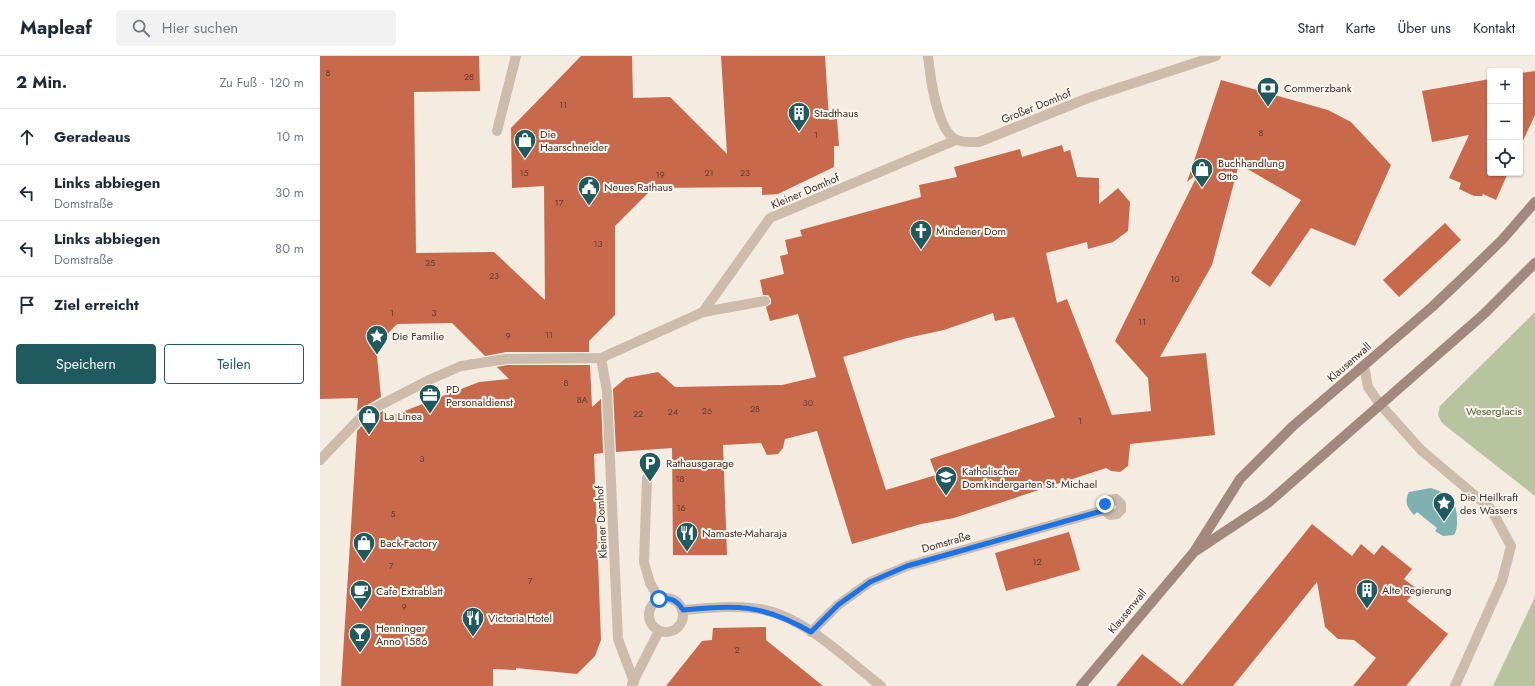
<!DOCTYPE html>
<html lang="de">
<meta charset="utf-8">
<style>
body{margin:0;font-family:Jost,sans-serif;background:#f2f2f3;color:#1f2937}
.controls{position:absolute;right:12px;top:12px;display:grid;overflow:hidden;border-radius:4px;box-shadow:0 1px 3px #0004}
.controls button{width:36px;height:36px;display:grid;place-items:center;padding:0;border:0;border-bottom:1px solid #e0e1e3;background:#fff;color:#1f2937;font:20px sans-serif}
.stop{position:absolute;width:12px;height:12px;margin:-9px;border:3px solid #1a73e8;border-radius:50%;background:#fff}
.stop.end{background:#1a73e8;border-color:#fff;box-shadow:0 1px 4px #0008}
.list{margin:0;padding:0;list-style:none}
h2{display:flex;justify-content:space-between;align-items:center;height:52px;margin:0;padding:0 16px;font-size:17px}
h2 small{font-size:13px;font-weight:400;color:#747a83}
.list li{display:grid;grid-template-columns:26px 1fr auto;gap:12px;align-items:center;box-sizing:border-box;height:56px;padding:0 16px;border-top:1px solid #e0e1e3}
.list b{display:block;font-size:15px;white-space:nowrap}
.list p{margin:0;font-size:13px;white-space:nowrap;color:#747a83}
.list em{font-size:13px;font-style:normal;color:#747a83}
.actions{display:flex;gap:8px;padding:12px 16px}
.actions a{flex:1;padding:9px 0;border:1px solid #1f5a5e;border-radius:4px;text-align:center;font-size:14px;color:#1f5a5e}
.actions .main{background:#1f5a5e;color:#fff}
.icon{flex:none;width:22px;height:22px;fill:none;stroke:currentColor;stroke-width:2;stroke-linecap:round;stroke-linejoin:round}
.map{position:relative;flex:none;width:1215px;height:630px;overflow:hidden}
header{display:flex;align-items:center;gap:24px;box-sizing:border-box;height:56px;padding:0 20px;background:#fff;border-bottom:1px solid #e0e1e3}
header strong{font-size:19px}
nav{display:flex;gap:22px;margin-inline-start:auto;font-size:14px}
.search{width:280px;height:36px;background:#f2f2f3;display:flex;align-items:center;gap:10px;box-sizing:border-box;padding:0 14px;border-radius:4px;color:#747a83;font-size:15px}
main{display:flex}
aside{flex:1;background:#fff}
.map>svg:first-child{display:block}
</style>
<header>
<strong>Mapleaf</strong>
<div class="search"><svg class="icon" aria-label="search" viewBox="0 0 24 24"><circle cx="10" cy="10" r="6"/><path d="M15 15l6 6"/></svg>Hier suchen</div>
<nav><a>Start</a><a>Karte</a><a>Über uns</a><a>Kontakt</a></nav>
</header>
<main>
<aside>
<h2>2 Min.<small>Zu Fuß · 120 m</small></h2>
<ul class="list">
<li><svg class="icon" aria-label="ahead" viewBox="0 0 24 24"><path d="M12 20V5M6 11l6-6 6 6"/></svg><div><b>Geradeaus</b></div><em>10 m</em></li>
<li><svg class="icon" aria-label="left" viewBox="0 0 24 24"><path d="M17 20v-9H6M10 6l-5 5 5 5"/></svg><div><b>Links abbiegen</b><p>Domstraße</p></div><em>30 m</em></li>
<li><svg class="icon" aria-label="left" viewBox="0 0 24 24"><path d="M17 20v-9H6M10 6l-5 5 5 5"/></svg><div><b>Links abbiegen</b><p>Domstraße</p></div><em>80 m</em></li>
<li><svg class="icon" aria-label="arrive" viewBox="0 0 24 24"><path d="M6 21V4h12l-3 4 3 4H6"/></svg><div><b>Ziel erreicht</b></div></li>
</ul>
<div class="actions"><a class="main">Speichern</a><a>Teilen</a></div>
</aside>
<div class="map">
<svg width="1215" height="630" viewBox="0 0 1215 630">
<rect width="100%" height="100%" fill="#f4ebe1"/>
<g fill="#b8c4a0">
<path d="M1215,256V440L1122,367L1118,359L1120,350Z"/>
<path d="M1215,541V630H1173Z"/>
</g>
<path fill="#7fb0b2" d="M1111,432C1129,438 1137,444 1137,464C1137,470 1137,474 1134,479L1123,480L1115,475L1117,472L1097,456L1094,459C1087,451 1084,446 1089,436Z"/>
<g fill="#c8694b" fill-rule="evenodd">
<path d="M0,0H159L160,35L94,36L96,197L174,196L225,244L224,130L192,132L191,72L261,0H312L313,42L350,41L407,98L401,0H505L509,64L517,63L519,90H514V111L458,138L442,139V131L333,132L295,170V259L269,285V296H186L165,300L132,267L77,268L56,290L61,341L37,355L38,342L0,343Z"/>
<path d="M1215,15V59L1200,91V17Z"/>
<path d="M1170,23V117H1188L1176,144L1163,138L1162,140H1154L1139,133L1141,127L1129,122L1149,79L1112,86L1102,35Z"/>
<path d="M901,24L1008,54L1031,66L1071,109L1035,190L991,172L950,231L931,217L981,144L919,108L892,209L840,301L886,297L895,379L810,388L808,410L800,416L791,415L786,412L634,462L601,468L532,488L497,375L465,383L463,392L458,398L447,399L441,387L403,389L407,499H353L352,392L296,396L293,333L306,322L338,316L355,331L462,329L496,321L478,258L450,265L446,251L451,248V243L448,239H443L440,224L464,218L460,200L468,198L465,184L482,180L480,174L601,141L599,129L637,121L634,111L700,93L702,101L742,89L744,96L750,94L757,121L779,122V148L798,132L810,146L808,175L793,186L768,193L767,186L726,197L737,247L747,243L792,359L831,355L828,322L795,285L879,116L867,126ZM673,257L675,265L694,261L735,361L610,403L616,419L566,434L523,301L587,282L624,274Z"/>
<path d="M1125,167L1141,184L1079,241L1063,224Z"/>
<path d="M187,309H270L272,351L281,343L283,397L274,398L281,584L275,600L257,618L196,612V614L173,613V630H21L37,375L49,362L63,355L64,363L159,326L189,323L177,311Z"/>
<path d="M992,468L1032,500L1041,488L1054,499L1062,489L1092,513L1084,523L1097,533L1087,545L1128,578L1086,630H1033L1056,602L1034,584L1018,583L1005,571L997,526L913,630H796L822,598L862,629Z"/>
<path d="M749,476L760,514L686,535L675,497Z"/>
<path d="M446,571V584L503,630H346L382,585L392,584L393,572Z"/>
</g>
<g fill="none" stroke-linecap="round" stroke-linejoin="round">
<g stroke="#cdbbac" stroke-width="10">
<path d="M383,256L450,162L636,84"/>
<path d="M281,302L287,336L298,583L314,626"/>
<path d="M0,404L45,357L109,324L141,310L186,303L281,302L383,256L445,245"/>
<path d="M312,628L339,575"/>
</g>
<g stroke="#cdbbac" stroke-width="10">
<path d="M608,0C610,19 617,76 637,84C644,87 652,86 659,86L768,42L896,0"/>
<path d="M177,75L196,0"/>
<path d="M1044,310L1048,331L1059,347L1101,394L1171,453L1191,490L1182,525L1135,630"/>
<path d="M327,422L324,506L330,527L339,543"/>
<circle cx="346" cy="559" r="17"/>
<path d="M363,554C389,552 414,549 440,553C484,560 527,604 561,630"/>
<path d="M491,576L518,549L550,526L587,510L785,454L790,459L797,458L801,454V448L796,443L789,444L785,447V454"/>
</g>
<g stroke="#a18a7d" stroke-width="10">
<path d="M877,494L948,447L1164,258L1215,207"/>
<path d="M761,630L874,496L920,423L973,370L1112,251L1148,217L1182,184L1215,146"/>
</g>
</g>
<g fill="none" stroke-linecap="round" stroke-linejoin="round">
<path stroke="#1a73e8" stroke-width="5" d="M339,543C350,541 357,544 363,554C418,549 442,548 491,576L518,549L550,526L587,510L785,454V448"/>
</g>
<defs>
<g id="bank-pin" transform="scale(1.15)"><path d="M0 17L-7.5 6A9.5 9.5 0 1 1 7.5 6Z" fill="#1f5a5e" stroke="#fbf5ee"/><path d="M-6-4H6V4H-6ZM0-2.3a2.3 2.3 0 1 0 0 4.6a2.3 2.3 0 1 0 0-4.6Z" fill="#fff"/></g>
<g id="building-pin" transform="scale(1.15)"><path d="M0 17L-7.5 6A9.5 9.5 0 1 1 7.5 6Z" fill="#1f5a5e" stroke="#fbf5ee"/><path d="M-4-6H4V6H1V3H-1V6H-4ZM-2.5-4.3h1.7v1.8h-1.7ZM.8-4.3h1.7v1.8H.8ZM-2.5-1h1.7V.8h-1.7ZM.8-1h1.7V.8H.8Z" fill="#fff"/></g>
<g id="shop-pin" transform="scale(1.15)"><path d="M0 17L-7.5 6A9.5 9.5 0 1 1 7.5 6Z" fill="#1f5a5e" stroke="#fbf5ee"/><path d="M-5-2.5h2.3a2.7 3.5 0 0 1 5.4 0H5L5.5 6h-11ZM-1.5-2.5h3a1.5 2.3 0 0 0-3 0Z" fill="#fff"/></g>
<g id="civic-pin" transform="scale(1.15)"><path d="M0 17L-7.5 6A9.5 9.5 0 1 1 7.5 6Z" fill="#1f5a5e" stroke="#fbf5ee"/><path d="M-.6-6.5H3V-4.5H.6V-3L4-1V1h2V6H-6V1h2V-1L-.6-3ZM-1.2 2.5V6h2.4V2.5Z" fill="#fff"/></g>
<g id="church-pin" transform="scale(1.15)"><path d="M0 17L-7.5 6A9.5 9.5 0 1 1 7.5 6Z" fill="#1f5a5e" stroke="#fbf5ee"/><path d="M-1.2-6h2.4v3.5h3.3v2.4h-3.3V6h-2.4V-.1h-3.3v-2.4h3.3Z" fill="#fff"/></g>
<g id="sight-pin" transform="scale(1.15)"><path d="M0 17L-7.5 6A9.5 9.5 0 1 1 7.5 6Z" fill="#1f5a5e" stroke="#fbf5ee"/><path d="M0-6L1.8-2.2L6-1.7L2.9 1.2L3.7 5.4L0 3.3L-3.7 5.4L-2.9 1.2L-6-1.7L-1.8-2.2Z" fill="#fff"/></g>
<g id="office-pin" transform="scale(1.15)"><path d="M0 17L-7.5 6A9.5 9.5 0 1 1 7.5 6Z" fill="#1f5a5e" stroke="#fbf5ee"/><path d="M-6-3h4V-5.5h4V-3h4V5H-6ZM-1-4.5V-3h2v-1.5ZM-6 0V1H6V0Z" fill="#fff"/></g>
<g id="parking-pin" transform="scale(1.15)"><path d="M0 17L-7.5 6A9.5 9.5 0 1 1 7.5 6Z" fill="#1f5a5e" stroke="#fbf5ee"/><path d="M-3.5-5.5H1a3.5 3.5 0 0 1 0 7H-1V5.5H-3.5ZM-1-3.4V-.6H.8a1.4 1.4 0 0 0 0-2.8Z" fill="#fff"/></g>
<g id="school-pin" transform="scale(1.15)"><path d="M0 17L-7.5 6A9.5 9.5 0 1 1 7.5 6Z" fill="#1f5a5e" stroke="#fbf5ee"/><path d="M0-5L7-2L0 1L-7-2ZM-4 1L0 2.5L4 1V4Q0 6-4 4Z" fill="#fff"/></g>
<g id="restaurant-pin" transform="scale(1.15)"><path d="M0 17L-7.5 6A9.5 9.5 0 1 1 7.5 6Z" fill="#1f5a5e" stroke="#fbf5ee"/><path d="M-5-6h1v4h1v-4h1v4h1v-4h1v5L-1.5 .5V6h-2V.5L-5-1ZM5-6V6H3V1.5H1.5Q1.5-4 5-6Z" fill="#fff"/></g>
<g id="cafe-pin" transform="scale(1.15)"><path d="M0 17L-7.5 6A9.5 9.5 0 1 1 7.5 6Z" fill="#1f5a5e" stroke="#fbf5ee"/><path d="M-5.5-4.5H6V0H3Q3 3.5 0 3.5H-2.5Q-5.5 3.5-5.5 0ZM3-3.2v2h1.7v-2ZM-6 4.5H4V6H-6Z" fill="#fff"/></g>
<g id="bar-pin" transform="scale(1.15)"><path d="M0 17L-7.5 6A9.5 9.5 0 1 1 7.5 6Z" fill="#1f5a5e" stroke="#fbf5ee"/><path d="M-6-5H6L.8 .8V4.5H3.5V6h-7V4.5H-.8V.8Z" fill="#fff"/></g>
</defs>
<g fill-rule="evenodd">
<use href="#bank-pin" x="948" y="32"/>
<use href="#building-pin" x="479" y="57"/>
<use href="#shop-pin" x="205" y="84"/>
<use href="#shop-pin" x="882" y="113"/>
<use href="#civic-pin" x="269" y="131"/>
<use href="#church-pin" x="601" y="175"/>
<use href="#sight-pin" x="57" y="280"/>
<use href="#office-pin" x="110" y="339"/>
<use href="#shop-pin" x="49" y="360"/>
<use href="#parking-pin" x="330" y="407"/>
<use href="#school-pin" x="626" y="421"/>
<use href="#sight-pin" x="1124" y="447"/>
<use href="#restaurant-pin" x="367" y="477"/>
<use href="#shop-pin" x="44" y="487"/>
<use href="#building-pin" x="1047" y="534"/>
<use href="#cafe-pin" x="41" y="535"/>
<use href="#restaurant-pin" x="153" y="562"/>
<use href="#bar-pin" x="40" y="578"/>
</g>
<g text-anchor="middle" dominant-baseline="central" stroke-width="4" stroke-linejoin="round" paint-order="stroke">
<g font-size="9" fill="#5e3e33">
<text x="8" y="16">8</text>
<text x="149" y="20">28</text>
<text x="243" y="48">11</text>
<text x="941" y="76">8</text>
<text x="496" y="78">1</text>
<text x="204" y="116">15</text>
<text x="389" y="116">21</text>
<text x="425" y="116">23</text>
<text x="340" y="118">19</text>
<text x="239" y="146">17</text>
<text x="278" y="187">13</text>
<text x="110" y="206">25</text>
<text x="174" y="219">23</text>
<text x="855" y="222">10</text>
<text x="72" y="256">1</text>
<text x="114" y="256">3</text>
<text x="822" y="265">11</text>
<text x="229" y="278">11</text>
<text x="188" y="279">9</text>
<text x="246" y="326">8</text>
<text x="262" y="343">8A</text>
<text x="488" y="346">30</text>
<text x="435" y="352">28</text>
<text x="387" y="354">26</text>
<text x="353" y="355">24</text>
<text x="318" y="357">22</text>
<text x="760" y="364">1</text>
<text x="102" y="402">3</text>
<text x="360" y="422">18</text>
<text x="361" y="451">16</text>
<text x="73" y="457">5</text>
<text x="717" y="505">12</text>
<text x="71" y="509">7</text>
<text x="210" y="524">7</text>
<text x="84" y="550">9</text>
<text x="417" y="593">2</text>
</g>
<g font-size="11" fill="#3b302b" stroke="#fbf5ee" text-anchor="start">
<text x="964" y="32">Commerzbank</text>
<text x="494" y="57">Stadthaus</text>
<text x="220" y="78">Die<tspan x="220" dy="13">Haarschneider</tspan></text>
<text x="898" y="107">Buchhandlung<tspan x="898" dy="13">Otto</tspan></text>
<text x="284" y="131">Neues Rathaus</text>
<text x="616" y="175">Mindener Dom</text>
<text x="72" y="280">Die Familie</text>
<text x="126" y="333">PD<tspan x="126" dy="13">Personaldienst</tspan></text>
<text x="64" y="360">La Linea</text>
<text x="346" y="407">Rathausgarage</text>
<text x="642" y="415">Katholischer<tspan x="642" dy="13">Domkindergarten St. Michael</tspan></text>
<text x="1140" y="441">Die Heilkraft<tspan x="1140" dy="13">des Wassers</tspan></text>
<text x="382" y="477">Namaste-Maharaja</text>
<text x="60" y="487">Back-Factory</text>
<text x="1062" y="534">Alte Regierung</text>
<text x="56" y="535">Cafe Extrablatt</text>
<text x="168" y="562">Victoria Hotel</text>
<text x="56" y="572">Henninger<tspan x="56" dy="13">Anno 1586</tspan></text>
</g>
<g font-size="11" fill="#3b302b" stroke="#fbf5ee">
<text transform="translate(716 50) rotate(-22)">Großer Domhof</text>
<text transform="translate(485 135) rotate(-23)">Kleiner Domhof</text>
<text transform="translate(1029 306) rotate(-41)">Klausenwall</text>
<text transform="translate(281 466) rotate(-93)">Kleiner Domhof</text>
<text transform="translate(626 486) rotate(-16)">Domstraße</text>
<text transform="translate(807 555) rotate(-51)">Klausenwall</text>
</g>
<g font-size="11" fill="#4a5a2e" stroke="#fbf5ee">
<text x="1174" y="355">Weserglacis</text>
</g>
</g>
</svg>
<div class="controls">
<button>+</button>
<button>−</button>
<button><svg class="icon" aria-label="locate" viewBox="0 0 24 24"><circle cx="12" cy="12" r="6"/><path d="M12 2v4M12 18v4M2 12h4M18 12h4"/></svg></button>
</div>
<div class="stop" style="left:339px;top:543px"></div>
<div class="stop end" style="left:785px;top:448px"></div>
</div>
</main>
